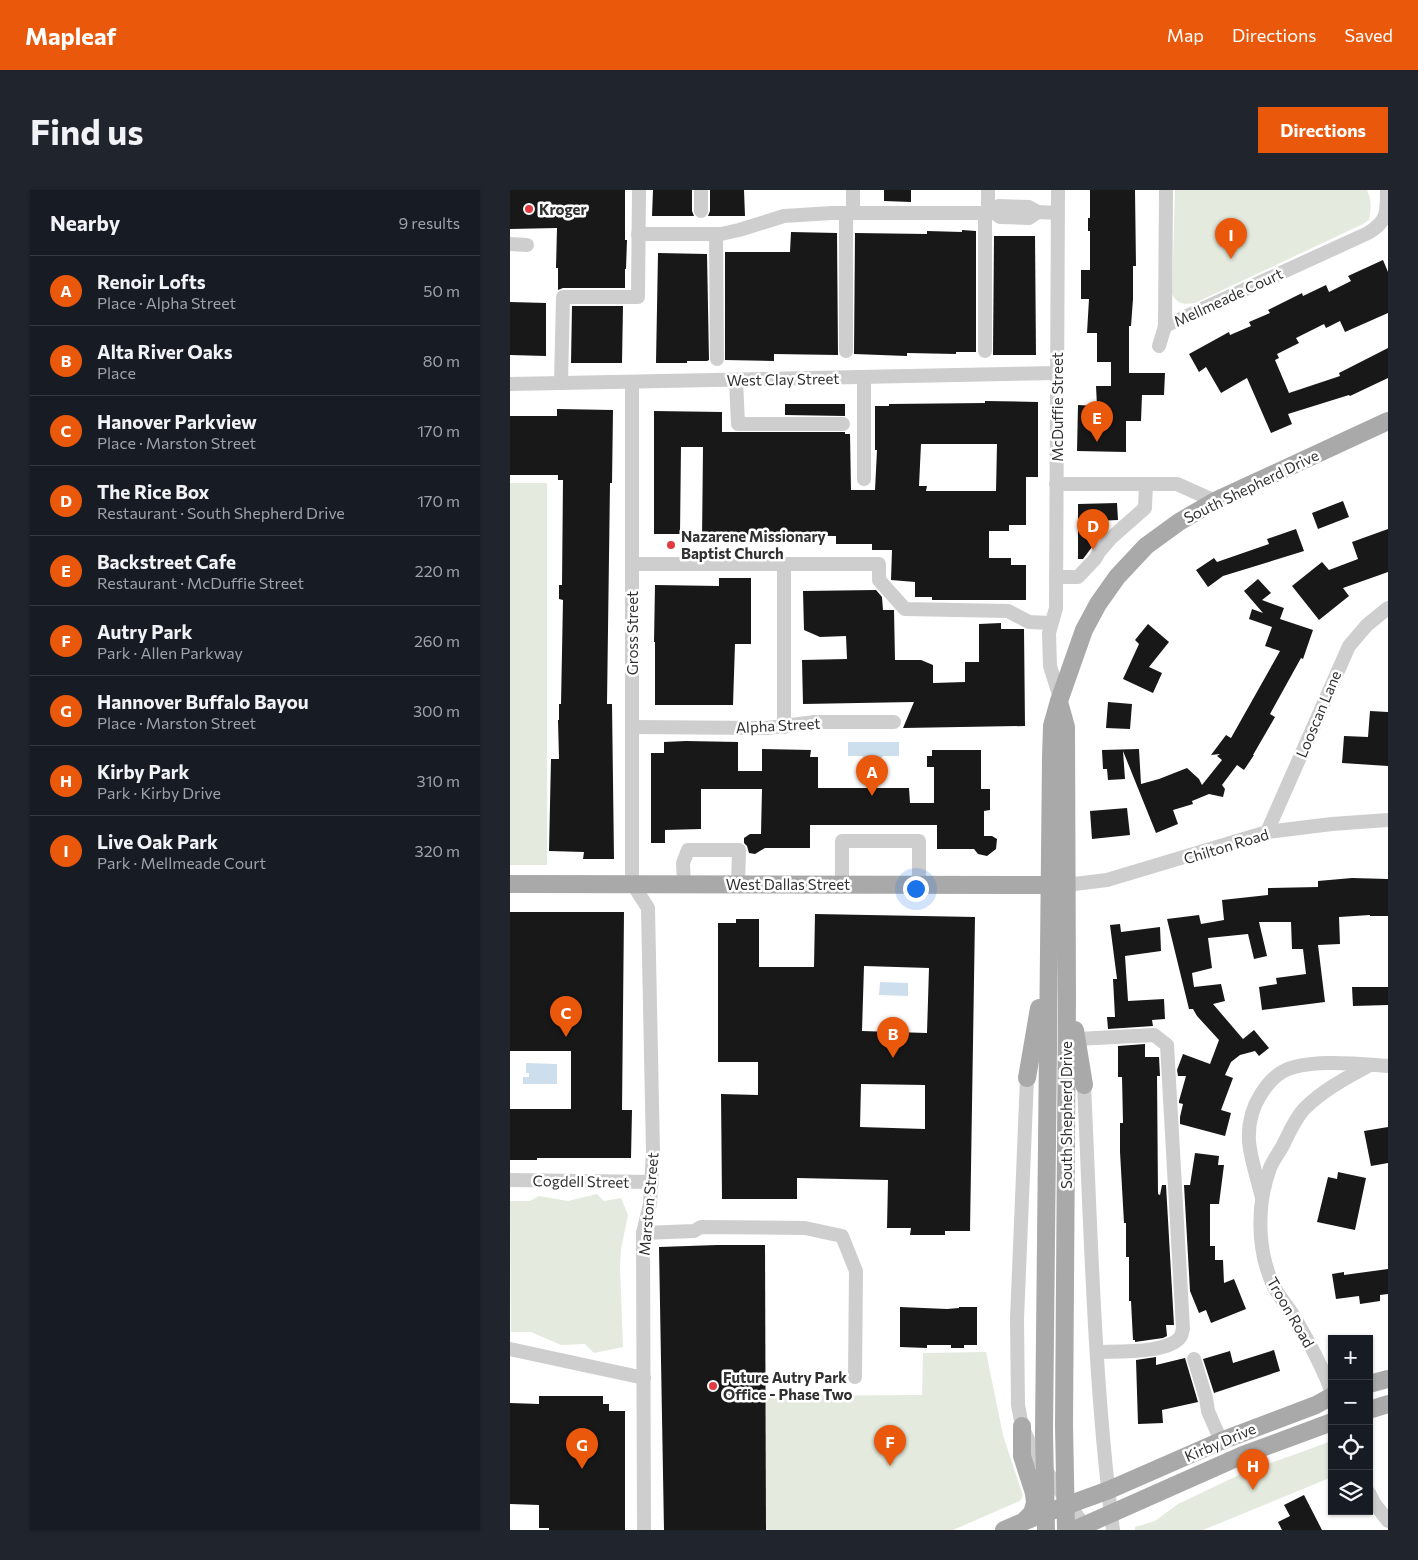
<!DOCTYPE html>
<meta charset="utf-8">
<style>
body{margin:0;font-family:Commissioner,sans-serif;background:#20242c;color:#f1f3f6}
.controls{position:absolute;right:15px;bottom:15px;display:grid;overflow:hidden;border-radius:0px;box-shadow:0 1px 4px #0004}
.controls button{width:45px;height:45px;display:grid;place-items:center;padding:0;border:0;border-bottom:1px solid #363941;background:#171b24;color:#f1f3f6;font:25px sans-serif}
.you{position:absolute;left:405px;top:698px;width:18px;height:18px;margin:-12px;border:4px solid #fff;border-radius:50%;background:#1a73e8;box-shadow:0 0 0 8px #1a73e833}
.badge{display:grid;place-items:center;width:32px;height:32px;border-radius:50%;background:#ea580c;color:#fff;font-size:16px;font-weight:700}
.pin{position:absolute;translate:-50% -41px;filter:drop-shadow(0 1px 2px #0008)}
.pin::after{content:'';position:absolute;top:26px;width:18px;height:15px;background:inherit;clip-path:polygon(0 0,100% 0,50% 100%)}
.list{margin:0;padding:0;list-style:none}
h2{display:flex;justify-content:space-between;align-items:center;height:65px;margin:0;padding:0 20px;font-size:21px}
h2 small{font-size:16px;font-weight:400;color:#9ea1a6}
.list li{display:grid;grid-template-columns:32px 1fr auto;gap:15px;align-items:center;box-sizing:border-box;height:70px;padding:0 20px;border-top:1px solid #363941}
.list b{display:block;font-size:19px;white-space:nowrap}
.list p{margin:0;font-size:16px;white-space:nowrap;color:#9ea1a6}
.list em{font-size:16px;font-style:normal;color:#9ea1a6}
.icon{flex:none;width:28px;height:28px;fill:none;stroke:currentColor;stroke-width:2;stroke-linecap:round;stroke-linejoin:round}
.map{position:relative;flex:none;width:878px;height:1340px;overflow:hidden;border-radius:0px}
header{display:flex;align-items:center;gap:30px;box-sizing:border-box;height:70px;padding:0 25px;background:#ea580c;color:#fff}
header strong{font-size:24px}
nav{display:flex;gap:28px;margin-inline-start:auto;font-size:18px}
.intro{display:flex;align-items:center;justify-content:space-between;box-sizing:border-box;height:120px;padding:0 30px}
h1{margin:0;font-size:35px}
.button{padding:12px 22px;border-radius:0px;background:#ea580c;color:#fff;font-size:18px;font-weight:700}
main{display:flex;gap:30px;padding:0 30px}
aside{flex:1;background:#171b24;border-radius:0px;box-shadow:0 1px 4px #0004}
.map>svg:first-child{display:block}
</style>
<header>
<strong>Mapleaf</strong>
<nav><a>Map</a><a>Directions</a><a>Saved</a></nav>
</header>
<div class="intro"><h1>Find us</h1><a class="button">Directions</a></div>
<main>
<aside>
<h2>Nearby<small>9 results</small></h2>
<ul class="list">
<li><span class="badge">A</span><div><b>Renoir Lofts</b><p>Place · Alpha Street</p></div><em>50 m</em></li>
<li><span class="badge">B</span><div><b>Alta River Oaks</b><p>Place</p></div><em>80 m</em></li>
<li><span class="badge">C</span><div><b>Hanover Parkview</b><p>Place · Marston Street</p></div><em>170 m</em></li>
<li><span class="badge">D</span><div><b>The Rice Box</b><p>Restaurant · South Shepherd Drive</p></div><em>170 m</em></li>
<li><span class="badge">E</span><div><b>Backstreet Cafe</b><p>Restaurant · McDuffie Street</p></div><em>220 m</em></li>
<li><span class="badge">F</span><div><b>Autry Park</b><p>Park · Allen Parkway</p></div><em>260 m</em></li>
<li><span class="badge">G</span><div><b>Hannover Buffalo Bayou</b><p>Place · Marston Street</p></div><em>300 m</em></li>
<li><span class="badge">H</span><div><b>Kirby Park</b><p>Park · Kirby Drive</p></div><em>310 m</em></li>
<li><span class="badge">I</span><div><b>Live Oak Park</b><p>Park · Mellmeade Court</p></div><em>320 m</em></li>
</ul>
</aside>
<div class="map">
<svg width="878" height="1340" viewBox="0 0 878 1340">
<rect width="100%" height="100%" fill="#fff"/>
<g fill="#e4eadd">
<path d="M665,0H857C862,10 861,19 859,30L853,34L685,113C674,115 667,114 662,104Z"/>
<rect x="0" y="293" width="37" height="382"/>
<path d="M87,1004L94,1011L111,1008L118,1025L111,1059L110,1078L113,1157L84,1163L75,1154L51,1155L21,1142H1L0,1011H20L29,1006L58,1011Z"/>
<path d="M476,1162L493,1245L513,1306L510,1311L443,1340H256V1206L412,1205L413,1163Z"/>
<path d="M822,1251V1287L693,1340H625V1337L645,1331L668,1314L733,1283Z"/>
</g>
<g fill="#cddfec">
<path d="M338,552H389V566H373L371,569L362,567L354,569L353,566H338Z"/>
<path d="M370,792L398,793V806L369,805Z"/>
<path d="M16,873L47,874V894H13V887H19V883H16Z"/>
</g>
<g fill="#181818" fill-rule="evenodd">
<path d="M0,0H115V50H117L116,79H115V98H53L48,100V78H46L47,38L0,39Z"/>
<path d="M143,0H182V21L184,26H142Z"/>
<path d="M200,0H234L235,26H198L200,21Z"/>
<path d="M374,0H401V12L374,11Z"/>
<path d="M580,0H625L626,76H623V109L621,136H619V183H655L654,205H632L631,231H616V262L567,261L568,215L587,216L586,196H601V172H587V143H577L579,109H571V80H580V41H578V28H580Z"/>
<path d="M452,40L466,41V162H446V164L397,163V166L344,164L345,43L417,44V41L452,42Z"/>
<path d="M281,42L327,43L328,165L264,164V171L215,170V62H280Z"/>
<path d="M484,46H525L526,165H483Z"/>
<path d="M148,63L197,64L199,170L197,171H177V173H146Z"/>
<path d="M873,70L878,82V123L835,142L830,131L816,138L814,134L786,148L789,153L767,164L769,168L765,170L779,203L830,186L829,183L878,158V188L840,206L839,205L778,224L782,234L761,243L737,188L711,203L696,177L689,182L679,164L719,142L720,145L741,136L739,132L760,123L758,120L792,103L793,106L816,95L819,102L841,91L838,86Z"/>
<path d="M0,112L36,113V166L0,165Z"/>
<path d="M62,116H113L112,173H61Z"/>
<path d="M475,211L528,212V287H516V335H499V341H479V368H501V375H516V410H422V407H405V392L381,390L382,360H362V354H326V346L223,345V352L192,351L193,257H171L170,344H144V221L212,222V242H335V244H340L341,300H365L367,260H365V216H379V214L475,213ZM411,254H487L486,301H416L417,296H409Z"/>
<path d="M275,214H335V226L275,225Z"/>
<path d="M47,219L103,220L102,293H100L97,514H102L104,669H73L74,662L39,661L41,569H49L48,530H49V514H51L53,410L49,409V395H52L53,290H48V285H0V226H47Z"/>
<path d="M833,311L839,327L808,339L802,323Z"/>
<path d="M607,313L608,330L585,331V353L573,369H568V314Z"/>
<path d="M786,339L794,361L713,386L698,397L686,380L704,368L707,372L759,354L757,349Z"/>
<path d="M878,339V382L833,398L839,406L809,430L782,396L812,372L819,380L848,369L842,352Z"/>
<path d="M209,388H241V454H225L223,515H145V452H144L145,395L209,396Z"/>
<path d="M748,389L761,403L752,410L774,418L770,429L803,440L793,469L791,468L760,524L765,527L743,565H744L734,580L727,575L712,595L715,599L713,607L699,604L682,611L683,614L663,620L668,634L646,643L613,561L615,589L598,590L597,579H593L592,560L629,559L631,594L649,589L677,578L689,589L692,595L712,570L707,566L710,564L701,565L716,545L721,548L770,461L755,456L762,437L739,429L742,419L753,423L734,401Z"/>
<path d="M366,400L372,407L373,420H384L385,470H411L423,475V493L455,492V472H469V434L491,433V439H514L515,536L393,538L404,512L293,514L292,470L337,469L336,446L310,447L294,440L293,401Z"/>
<path d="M638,434L659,452L639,477L652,483L643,503L613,489L629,454L625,450Z"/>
<path d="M598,512L622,514L620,539L596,538Z"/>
<path d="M860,521L878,522V576L832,573L834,546L858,547Z"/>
<path d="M176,551L228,552V581H252V559L301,560L300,567H308V598H399L400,613H424V577H417V566H422V560H471V599H480V620L474,621V646H482L487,649L486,659L477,666L468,664L464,659H427V635H300V658H255L245,664L239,663L237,656L234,653V648L240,644H251L252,599H191V639L155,640V653H141V563H154V552Z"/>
<path d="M617,618L620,645L582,649L580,621Z"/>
<path d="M842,688L878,689V726H860V725L829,727L830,754L808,755L815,812L752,820L749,797L767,794L766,788L796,784L793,759H782L781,732H749L757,766L744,769L738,744L698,748L702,778L682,783L684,797L711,794L715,811L703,814L733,849L744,840L759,858L749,866L745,861L730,865L721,872L715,885L723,888L711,920L721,923L715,946L670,934V927L673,914L669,913V911L676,886H668L667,880L673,864L700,874L709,850L687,826L683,819H679L657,729L689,725L691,734L714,730L712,710L758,705V698L808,697V691Z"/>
<path d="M0,722H114L112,920H122L121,968H27V970H0V919H61V861H0Z"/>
<path d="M305,724L465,727L460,1041H435V1045H400L401,1038H377L378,990L287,988V1009H212L211,904L248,905V872H208V733H226V729H249V777H304ZM354,776L419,778L417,843L352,841ZM351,894L415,895V939L350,937Z"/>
<path d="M610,734L611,742L650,737L651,761L615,766L618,811L654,809L655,829L642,830L643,836L598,839L597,827H605L603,789H607L600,735Z"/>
<path d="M842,797H878V815L843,816Z"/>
<path d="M635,854V867H649L650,886H647L648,1004L650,1005L652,995H656L664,1135H656L657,1146L653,1148L625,1152V1150H623L621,1111H619V1067H616V1033H614L610,962V933H613L612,887H608V856Z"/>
<path d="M878,937V973L861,976L854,941Z"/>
<path d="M685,963L709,966L708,975H714L709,1014H700V1056H705V1070H713L714,1093L724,1089L736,1119L701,1133L696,1120L689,1123L680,1101L674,995H680Z"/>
<path d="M828,982L856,988L845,1040L807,1032L818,987L827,989Z"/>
<path d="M207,1055H255L256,1340H154L149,1057Z"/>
<path d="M878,1079V1104L870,1105V1111L850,1114L849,1106L826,1109L822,1084L834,1082V1085Z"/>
<path d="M390,1117L437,1119L449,1118V1117H467V1155H454V1158H441V1155H417V1158L390,1157Z"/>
<path d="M764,1160L770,1181L704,1203L693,1169L720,1161L723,1173Z"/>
<path d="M646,1167V1175L675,1168L688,1212L652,1220L653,1233L628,1234L626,1170Z"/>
<path d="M29,1206H93V1214H99V1221H115V1340H39V1338H29V1315L0,1314V1213L29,1214Z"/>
<path d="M794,1305L812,1340H772L768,1332L780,1326L774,1315Z"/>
</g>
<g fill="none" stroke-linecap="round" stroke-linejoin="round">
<g stroke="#cecece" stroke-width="14">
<path d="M478,0V23"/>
<path d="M548,0L546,418L539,443L540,476L550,508"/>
<path d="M656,0L655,136L858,43C878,31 877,22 877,0"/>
<path d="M191,21V0"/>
<path d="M343,23V0"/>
<path d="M485,23L489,16L519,17L528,22"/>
<path d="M128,44H211L229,40L274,26L322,23H485L490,27L519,28L528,22L548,23"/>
<path d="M206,44L207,169"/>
<path d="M0,54L17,55"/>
<path d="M649,156L655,136"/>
<path d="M336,161V23"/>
<path d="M475,161V23"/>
<path d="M354,187V289"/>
<path d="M226,190L228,234H333"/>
<path d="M122,192V693L138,718L143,962L140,1014L133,1043L134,1340"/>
<path d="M51,193L53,107H128L129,0"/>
<path d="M0,194L547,183"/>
<path d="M546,294H667L705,311"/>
<path d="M122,374H369V390L395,419L498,421L519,432L541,433"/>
<path d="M274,374V537"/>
<path d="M546,387H568L585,369L589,362L601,348L635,318L636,294"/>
<path d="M122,537L257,538L305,532H384"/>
<path d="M757,642L839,456L857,435L878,418"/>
<path d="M174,694L173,673L178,660H229L228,694"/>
<path d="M332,694V651H409V694"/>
<path d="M556,695L597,690L757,642L822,634L878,630"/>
<path d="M567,849L644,845L657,855L673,1139C672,1141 672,1144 671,1146C660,1164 606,1161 587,1162"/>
<path d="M517,888L507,1129L508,1215L512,1236L524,1263L577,1340"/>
<path d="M574,895C581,1043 584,1193 603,1340"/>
<path d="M0,990L142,992"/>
<path d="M752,1008C748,990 741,971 739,952C738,936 742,918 751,904C756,896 762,888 772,882C796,868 850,874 878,876"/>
<path d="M133,1043L184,1041L191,1037L295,1038L332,1046L346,1081L345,1187"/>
<path d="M0,1159L134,1188"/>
<path d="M684,1169L696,1208L698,1221L711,1251"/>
<path d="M822,1203C812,1175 798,1150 783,1125C776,1114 765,1102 761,1090C747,1056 747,1013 760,978C763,970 769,963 773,955C779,943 785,929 794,919C813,900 836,888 860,875"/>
<path d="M859,1303L864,1313L878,1331"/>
</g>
<g stroke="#a9a9a9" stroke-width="18">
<path d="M549,512L556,537L557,808L554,1235"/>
<path d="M0,694L549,695"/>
<path d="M565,840L574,895"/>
<path d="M517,888L529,818"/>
<path d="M859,1194L878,1189"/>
<path d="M859,1220L878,1214"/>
<path d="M512,1236V1266L524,1303L525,1313L522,1323L514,1331"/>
<path d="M534,1243L541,568L542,536L549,511L574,440L588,414L607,387L636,356L669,332L705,311L878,231"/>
<path d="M494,1340L525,1327L599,1300L711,1251L806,1215L822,1206"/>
<path d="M564,1340L733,1265L822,1232"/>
</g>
<g stroke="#a9a9a9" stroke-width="18">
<path d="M554,1235L556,1340"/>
<path d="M534,1243L536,1340"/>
</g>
</g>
<g fill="#e13a41" stroke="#fff" stroke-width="2">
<circle cx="19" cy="19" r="5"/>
<circle cx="161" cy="355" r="5"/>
<circle cx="203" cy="1196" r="5"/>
</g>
<g text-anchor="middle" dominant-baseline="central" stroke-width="5" stroke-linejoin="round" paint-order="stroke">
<g font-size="15" font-weight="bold" fill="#313131" stroke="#fff" text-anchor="start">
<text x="29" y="19">Kroger</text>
<text x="171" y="346">Nazarene Missionary<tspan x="171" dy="17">Baptist Church</tspan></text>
<text x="213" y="1187">Future Autry Park<tspan x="213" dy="17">Office - Phase Two</tspan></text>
</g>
<g font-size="15" fill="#313131" stroke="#fff">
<text transform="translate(718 107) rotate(-25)">Mellmeade Court</text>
<text transform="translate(273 189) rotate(-1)">West Clay Street</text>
<text transform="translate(547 217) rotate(-90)">McDuffie Street</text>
<text transform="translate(741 296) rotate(-26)">South Shepherd Drive</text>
<text transform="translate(122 443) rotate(-90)">Gross Street</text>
<text transform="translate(808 524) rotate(-67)">Looscan Lane</text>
<text transform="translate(268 535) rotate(-3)">Alpha Street</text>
<text transform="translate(716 656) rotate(-17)">Chilton Road</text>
<text x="278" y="694">West Dallas Street</text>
<text transform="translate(556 925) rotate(-90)">South Shepherd Drive</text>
<text transform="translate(71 991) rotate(1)">Cogdell Street</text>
<text transform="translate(138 1014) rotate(-85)">Marston Street</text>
<text transform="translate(781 1122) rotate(60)">Troon Road</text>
<text transform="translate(710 1252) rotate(-23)">Kirby Drive</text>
</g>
</g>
</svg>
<div class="controls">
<button>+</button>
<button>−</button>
<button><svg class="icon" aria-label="locate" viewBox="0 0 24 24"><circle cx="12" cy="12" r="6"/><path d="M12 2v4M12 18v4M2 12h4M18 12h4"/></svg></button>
<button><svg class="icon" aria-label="layers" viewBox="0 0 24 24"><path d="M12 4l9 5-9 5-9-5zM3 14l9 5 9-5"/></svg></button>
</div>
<div class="you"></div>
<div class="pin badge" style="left:362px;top:606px">A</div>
<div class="pin badge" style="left:383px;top:868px">B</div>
<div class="pin badge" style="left:56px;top:847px">C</div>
<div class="pin badge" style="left:583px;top:360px">D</div>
<div class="pin badge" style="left:587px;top:252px">E</div>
<div class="pin badge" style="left:380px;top:1276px">F</div>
<div class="pin badge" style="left:72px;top:1279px">G</div>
<div class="pin badge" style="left:743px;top:1300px">H</div>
<div class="pin badge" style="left:721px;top:69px">I</div>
</div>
</main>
